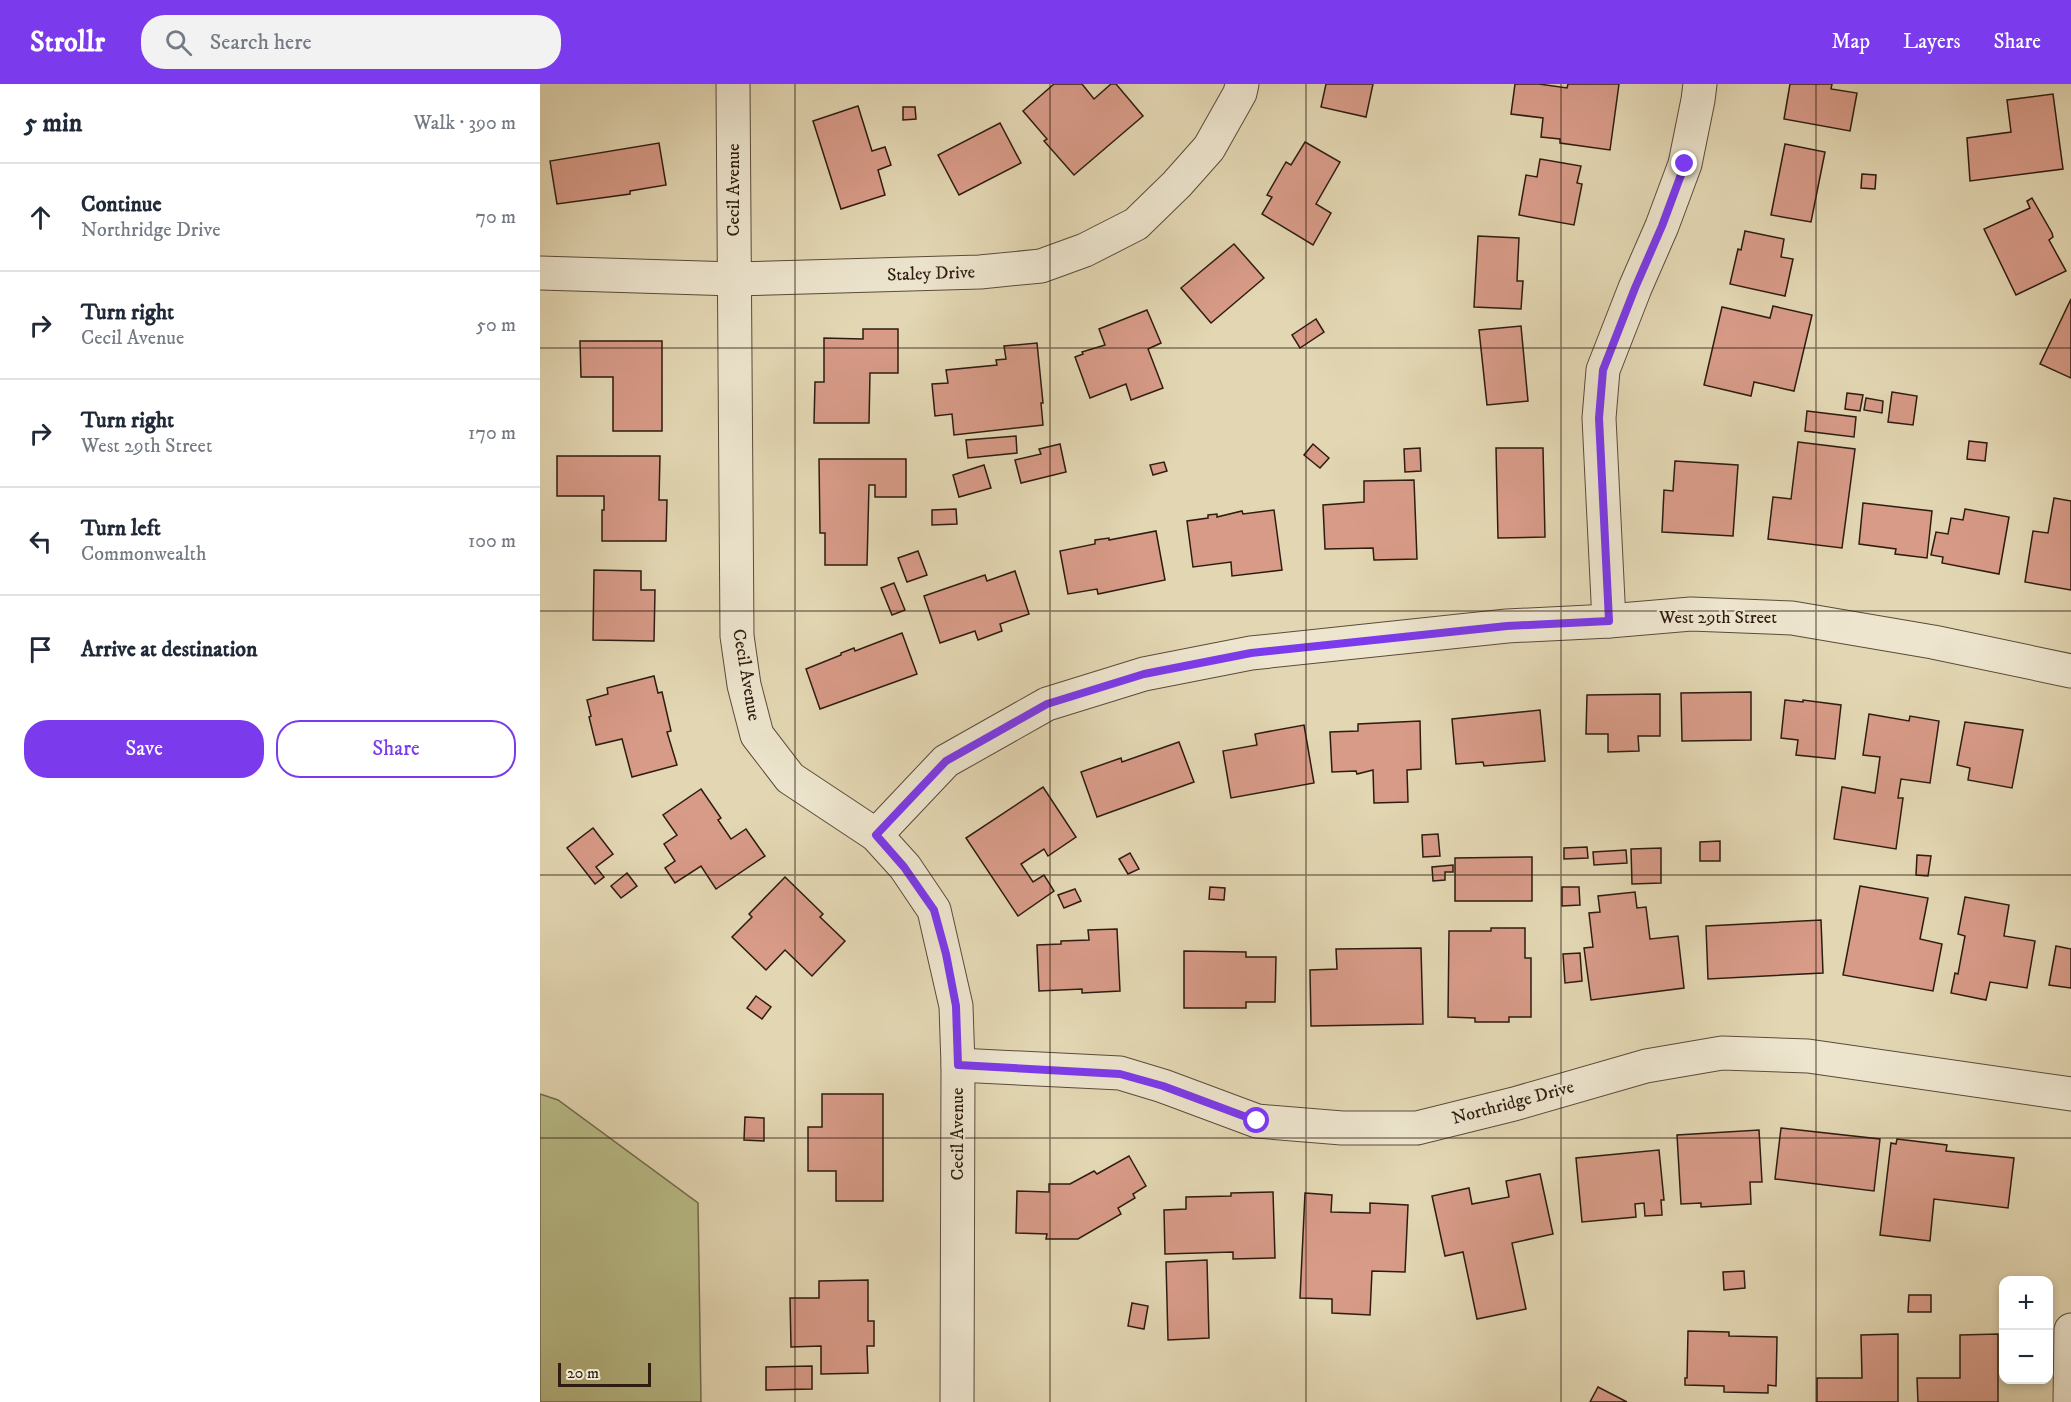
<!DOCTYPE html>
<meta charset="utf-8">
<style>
body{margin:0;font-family:"IM FELL DW Pica",serif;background:#f2f2f3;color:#1f2937}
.controls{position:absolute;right:18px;bottom:18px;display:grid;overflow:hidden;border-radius:12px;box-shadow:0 3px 9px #0003}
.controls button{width:54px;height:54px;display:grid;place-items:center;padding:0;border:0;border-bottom:2px solid #e0e1e3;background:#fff;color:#1f2937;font:30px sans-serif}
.scale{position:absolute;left:18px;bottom:15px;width:93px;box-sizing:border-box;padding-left:6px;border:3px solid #2e1c11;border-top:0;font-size:16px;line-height:21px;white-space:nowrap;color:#2e1c11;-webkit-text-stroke:4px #ede5ce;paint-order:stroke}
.stop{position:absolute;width:18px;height:18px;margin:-14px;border:4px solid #7c3aed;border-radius:50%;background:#fff}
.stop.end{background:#7c3aed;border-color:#fff;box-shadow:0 2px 6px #0008}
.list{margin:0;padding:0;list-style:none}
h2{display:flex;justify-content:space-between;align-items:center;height:78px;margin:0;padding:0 24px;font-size:26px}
h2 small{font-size:20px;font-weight:400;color:#747a83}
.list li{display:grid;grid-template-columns:39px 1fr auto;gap:18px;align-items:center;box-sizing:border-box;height:108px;padding:0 24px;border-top:2px solid #e0e1e3}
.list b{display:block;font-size:22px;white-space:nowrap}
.list p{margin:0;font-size:20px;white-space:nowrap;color:#747a83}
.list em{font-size:20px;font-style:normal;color:#747a83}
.actions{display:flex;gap:12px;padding:18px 24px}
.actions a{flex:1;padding:14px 0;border:2px solid #7c3aed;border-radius:24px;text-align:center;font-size:21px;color:#7c3aed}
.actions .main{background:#7c3aed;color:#fff}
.icon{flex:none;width:33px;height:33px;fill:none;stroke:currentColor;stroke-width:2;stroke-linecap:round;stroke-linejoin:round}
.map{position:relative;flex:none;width:1531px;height:1318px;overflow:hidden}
header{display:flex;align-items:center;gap:36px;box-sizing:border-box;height:84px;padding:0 30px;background:#7c3aed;color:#fff}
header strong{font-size:28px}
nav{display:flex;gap:33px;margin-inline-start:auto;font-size:21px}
.search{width:420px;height:54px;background:#f2f2f3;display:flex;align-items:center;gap:15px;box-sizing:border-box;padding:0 21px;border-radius:24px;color:#747a83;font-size:22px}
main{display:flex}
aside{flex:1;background:#fff}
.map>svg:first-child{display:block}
</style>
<header>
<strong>Strollr</strong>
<div class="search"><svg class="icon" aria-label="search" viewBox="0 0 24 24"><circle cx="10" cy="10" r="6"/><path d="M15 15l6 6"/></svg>Search here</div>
<nav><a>Map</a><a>Layers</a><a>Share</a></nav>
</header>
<main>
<aside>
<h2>5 min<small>Walk · 390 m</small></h2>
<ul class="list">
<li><svg class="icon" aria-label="ahead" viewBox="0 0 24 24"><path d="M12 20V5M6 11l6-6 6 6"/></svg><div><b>Continue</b><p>Northridge Drive</p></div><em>70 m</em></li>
<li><svg class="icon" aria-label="right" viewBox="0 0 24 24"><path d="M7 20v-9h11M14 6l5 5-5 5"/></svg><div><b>Turn right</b><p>Cecil Avenue</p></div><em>50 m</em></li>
<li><svg class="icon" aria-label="right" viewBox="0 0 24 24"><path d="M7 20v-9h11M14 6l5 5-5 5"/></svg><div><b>Turn right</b><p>West 29th Street</p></div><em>170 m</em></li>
<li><svg class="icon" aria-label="left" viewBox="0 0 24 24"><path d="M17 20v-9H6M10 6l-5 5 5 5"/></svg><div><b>Turn left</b><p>Commonwealth</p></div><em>100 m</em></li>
<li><svg class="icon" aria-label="arrive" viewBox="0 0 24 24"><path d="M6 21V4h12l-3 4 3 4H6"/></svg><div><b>Arrive at destination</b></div></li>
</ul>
<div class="actions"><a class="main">Save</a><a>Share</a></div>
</aside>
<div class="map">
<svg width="1531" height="1318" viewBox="0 0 1531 1318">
<rect width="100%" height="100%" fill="#e3d7b3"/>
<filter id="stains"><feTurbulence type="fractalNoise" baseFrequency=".00333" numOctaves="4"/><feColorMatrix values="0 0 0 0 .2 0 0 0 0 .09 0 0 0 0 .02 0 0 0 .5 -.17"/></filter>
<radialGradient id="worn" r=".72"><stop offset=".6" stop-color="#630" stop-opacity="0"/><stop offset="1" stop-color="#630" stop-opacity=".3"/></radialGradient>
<path fill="#b9bd89" stroke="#746c4d" stroke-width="1.5" d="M0,1010L18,1016L158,1119L161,1318H0Z"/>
<g fill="#d89b88" stroke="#2e1c11" stroke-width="1.5">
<path d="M514,0H542L554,15L571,0H576L603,32L534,91L504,57L507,55L483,27Z"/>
<path d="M786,0H833L826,33L781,23Z"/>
<path d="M975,0H999L1027,4L1028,0H1079L1070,66L1020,59V55L1001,53L1003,34L971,30Z"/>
<path d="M1250,0H1292L1291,5L1317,9L1310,47L1244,35Z"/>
<path d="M1513,10L1523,85L1430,97L1427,54L1471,48L1467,16Z"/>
<path d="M318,22L332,67L345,63L351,81L338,86L345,111L301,125L273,37Z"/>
<path d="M363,23H375L376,35L363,36Z"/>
<path d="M460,39L481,79L419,111L398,71Z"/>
<path d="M765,58L800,78L776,120L791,129L773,161L722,130L732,113L727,111L746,78L751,81Z"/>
<path d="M119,59L126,101L90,107V110L17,120L10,77Z"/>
<path d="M1245,60L1285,68L1271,138L1231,131Z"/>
<path d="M1000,75L1041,82L1037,99L1042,100L1034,141L979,131L986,91L997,93Z"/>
<path d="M1322,90L1336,91L1335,105L1321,104Z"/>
<path d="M1492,114L1512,149L1513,153L1509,156L1526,187L1476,211L1444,145L1490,124L1487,117Z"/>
<path d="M1205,147L1244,155L1241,173L1253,175L1245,212L1190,200L1198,165L1201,166Z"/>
<path d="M938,152L979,154L977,197H983L981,225L934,223Z"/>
<path d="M694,160L724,194L671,239L641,204Z"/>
<path d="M1531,215V294L1500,280Z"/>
<path d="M1233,222L1272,231L1254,307L1214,298L1211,312L1164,301L1182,223L1230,234Z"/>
<path d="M607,226L621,259L608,265L623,304L591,316L586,300L550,314L535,273L543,270L542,268L565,261L559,245Z"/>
<path d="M776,235L784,248L760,264L752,251Z"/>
<path d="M981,242L988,317L947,321L939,246Z"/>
<path d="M323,245H358V289H330L329,339H274L275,298H284V254L323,255Z"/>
<path d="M40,257H122V347H73V293H41Z"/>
<path d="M497,259L503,319H501L503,341L414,351L412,330L395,332L392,300L408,299L406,286L457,281L456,276L466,275L464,262Z"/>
<path d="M1352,308L1377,312L1373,341L1348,338Z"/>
<path d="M1307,309L1323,311L1320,327L1305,325Z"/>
<path d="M1326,314L1343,317L1342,329L1324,326Z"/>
<path d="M1267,327L1316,333L1314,353L1265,347Z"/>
<path d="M476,352L477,369L428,374L426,356Z"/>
<path d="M1429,357L1447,359L1445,377L1427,375Z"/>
<path d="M1258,358L1315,365L1302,464L1228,455L1233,413L1251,415Z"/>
<path d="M520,360L526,388L481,399L475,376L501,370L499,365Z"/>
<path d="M773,360L789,374L780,384L764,371Z"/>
<path d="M880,364L881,387L865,388L864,365Z"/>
<path d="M956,364H1003L1005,453L958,454Z"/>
<path d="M17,372H120L119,416H127L126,457H62V426H64V412H17Z"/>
<path d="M279,375H366V413H335V401H329L327,481H285V449H280Z"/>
<path d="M1135,377L1198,381L1193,452L1122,448L1124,406L1133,407Z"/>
<path d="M624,378L627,387L613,391L610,381Z"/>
<path d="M444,381L451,404L419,413L413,391Z"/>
<path d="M874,396L877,475L834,476L833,464L785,465L783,421L824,418V397Z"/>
<path d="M1514,414L1531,417V506L1485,498L1493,447L1508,449Z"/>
<path d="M1323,419L1392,427L1387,474L1355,470L1356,465L1319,460Z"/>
<path d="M416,425L417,440L392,441V426Z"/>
<path d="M1425,425L1469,433L1459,490L1402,479L1403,473L1391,471L1396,448L1408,450L1411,434L1423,436Z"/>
<path d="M734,426L742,486L692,492L691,478L653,483L647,437L668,434V431L677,430V433L702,427L703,430Z"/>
<path d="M616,447L625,496L558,510L557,505L528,510L520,467L555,460V456L569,454V456Z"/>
<path d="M378,467L387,491L367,498L358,474Z"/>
<path d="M54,486L101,487V506H115L114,557L53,556Z"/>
<path d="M475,487L489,530L460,540L462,547L438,556L435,547L400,559L384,512L445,491L447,497Z"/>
<path d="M354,499L365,526L352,531L341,504Z"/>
<path d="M362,549L377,590L280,625L266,585L301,571V569L314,564L315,567Z"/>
<path d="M114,592L118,609L122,608L131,647L127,648L137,681L92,693L82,655L56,661L49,633L51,632L47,616L68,610L67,604Z"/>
<path d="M1211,608V656L1142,657L1141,609Z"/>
<path d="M1120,610V652H1098L1099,667L1068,668V650H1046L1047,611Z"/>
<path d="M1245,616L1263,618V616L1301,621L1295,675L1256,671L1258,656L1241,654Z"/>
<path d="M1000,626L1005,677L944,682L943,678L916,680L912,635Z"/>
<path d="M1329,630L1369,637L1370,632L1399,637L1390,699L1361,695L1358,714H1363L1356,765L1294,755L1302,703L1335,709L1340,673L1323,671Z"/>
<path d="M880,637L881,685L867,686L868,718L834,719L833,686L817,690L816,687L792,688L790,648L818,647V640Z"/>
<path d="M1425,638L1483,646L1472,704L1428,696L1430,684L1417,681Z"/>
<path d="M764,641L774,699L691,714L683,667L717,661L715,650Z"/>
<path d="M639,658L654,698L557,733L541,688L581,674L582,678Z"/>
<path d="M503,703L536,753L508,772L504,765L481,780L493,798L504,791L514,807L478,832L426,754Z"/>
<path d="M161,705L181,734L178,736L191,755L206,745L225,772L176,805L161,782L135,799L125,784L135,777L124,760L137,751L123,731Z"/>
<path d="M53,744L73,770L56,783L64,793L55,800L27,764Z"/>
<path d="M898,750L900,772L883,773L882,751Z"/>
<path d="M1180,757V777H1160V758Z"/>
<path d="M1047,763L1048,774L1024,775V764Z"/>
<path d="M1121,764V799L1092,800L1091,765Z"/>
<path d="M1086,766L1087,779L1054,781L1053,768Z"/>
<path d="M590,769L599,785L588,790L579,775Z"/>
<path d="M1377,771L1391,772L1388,792L1376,791Z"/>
<path d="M992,773V817H915V774Z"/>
<path d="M913,781V788H905V796L893,797L892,783Z"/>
<path d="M87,789L97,802L81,814L71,802Z"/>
<path d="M245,793L283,830L280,833L305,857L272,892L245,866L226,886L192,853L212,833L209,830Z"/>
<path d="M1320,802L1388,814L1380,855L1402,860L1393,907L1303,891Z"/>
<path d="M670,803L685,804L684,816L669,815Z"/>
<path d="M1022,803H1039L1040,821L1022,822Z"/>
<path d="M535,805L541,817L524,824L518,811Z"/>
<path d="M1095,808L1097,824L1106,823L1110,855L1138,852L1144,904L1051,916L1044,864L1053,863L1049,829L1060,828L1058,812Z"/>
<path d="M1425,813L1469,821L1464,852L1495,857L1487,904L1450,898L1446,916L1411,909L1415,889L1418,890L1425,852L1418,850Z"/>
<path d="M1281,836L1283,889L1168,895L1166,842Z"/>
<path d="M951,844H985V874H991V933H969V938H935V934L908,933L909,847H951Z"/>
<path d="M577,845L580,907L542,909V905L499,907L497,861L521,860V857L549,856L548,846Z"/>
<path d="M1516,862L1531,865V904L1509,901Z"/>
<path d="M881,864L883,940L771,942L770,886L797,885L796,865Z"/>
<path d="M644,867L706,868V873H736L735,918H706V924H644Z"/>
<path d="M1040,869L1042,897L1025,899L1023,870Z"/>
<path d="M216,912L231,923L222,935L207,924Z"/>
<path d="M282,1010H343V1117H296V1087H268V1043H282Z"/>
<path d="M205,1033L224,1034V1057L204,1056Z"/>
<path d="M1241,1044L1340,1055L1334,1107L1235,1095Z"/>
<path d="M1219,1046L1222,1098H1210L1211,1120L1161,1123V1119L1141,1120L1137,1051Z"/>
<path d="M1357,1055L1407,1061L1406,1067L1474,1074L1468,1124L1394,1115L1390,1157L1340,1151L1351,1059L1356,1060Z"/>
<path d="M1119,1066L1124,1116H1121L1122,1131L1105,1132L1104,1119L1095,1120L1096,1133L1042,1138L1036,1074Z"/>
<path d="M589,1072L606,1102L593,1110L595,1114L578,1124L581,1130L538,1155H506L507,1150L476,1149L477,1107L509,1108V1100H530L554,1087L557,1090Z"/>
<path d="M1000,1090L1013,1150L972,1159L986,1225L937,1235L923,1168L905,1172L892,1112L929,1104L932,1120L969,1113L966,1097Z"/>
<path d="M733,1108L735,1174L693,1175V1168L625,1170L624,1126L646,1125V1113L691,1112V1109Z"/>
<path d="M765,1109L792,1111L791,1128L830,1129V1119L868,1121L865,1188L832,1187L830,1231L792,1229V1215L760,1214Z"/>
<path d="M667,1176L669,1254L628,1256L626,1178Z"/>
<path d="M1204,1187L1205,1204L1184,1206L1183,1188Z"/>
<path d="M328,1196V1237H334V1262H327L328,1289L281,1290V1262L251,1263L250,1214H279V1197Z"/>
<path d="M1369,1211H1391V1228H1368Z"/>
<path d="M592,1219L608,1222L604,1245L588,1242Z"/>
<path d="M1148,1247L1189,1248V1252L1237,1253L1236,1302L1228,1301V1309L1184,1308V1302L1145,1301V1294H1147Z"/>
<path d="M1358,1250V1318H1277V1294H1322L1321,1251Z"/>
<path d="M1458,1250V1318H1378L1377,1294H1420V1251Z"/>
<path d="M272,1282V1305L226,1306V1283Z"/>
<path d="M1058,1303L1087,1318H1050Z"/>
</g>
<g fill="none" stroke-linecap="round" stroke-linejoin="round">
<g stroke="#5b4b3a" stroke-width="35">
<g id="minor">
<path d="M193,0L197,552L204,601L217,651L250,694L336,751L365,783L394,826L416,922L418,981L417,1318"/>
<path d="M0,189L195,195L440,188L501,182L545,166L596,140L637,100L669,64L700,9L702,0"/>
<path d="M1069,537L1059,334L1063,286L1095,204L1122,142L1145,80L1158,16L1160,0"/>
<path d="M336,751L406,677L507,620L604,590L711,569L967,542L1069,537L1151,530L1252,534L1393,558L1531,587"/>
<path d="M418,981L580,989L623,1002L717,1037L802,1044H877L974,1020L1106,982L1182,969L1268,972L1531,1010"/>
<path d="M1530,1318L1531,1246"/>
</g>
</g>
<use href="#minor" stroke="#ede5ce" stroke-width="33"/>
</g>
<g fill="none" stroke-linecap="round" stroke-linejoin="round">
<path stroke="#7c3aed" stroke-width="8" d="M717,1037L623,1002L580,990L418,981L416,922L406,870L394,826L364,783L336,751L406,677L507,620L604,590L711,569L967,542L1069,537L1059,334L1063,286L1095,204L1122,142L1145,80"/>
</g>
<path fill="none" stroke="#2e1c11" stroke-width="1.5" stroke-opacity="0.55" d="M255,0V1318M510,0V1318M766,0V1318M1021,0V1318M1276,0V1318M0,264H1531M0,527H1531M0,791H1531M0,1054H1531"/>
<g text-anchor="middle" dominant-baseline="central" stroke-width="4.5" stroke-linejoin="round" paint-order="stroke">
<g font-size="18" fill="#2e1c11" stroke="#ede5ce">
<text transform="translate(194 106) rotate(-90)">Cecil Avenue</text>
<text transform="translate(391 190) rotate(-2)">Staley Drive</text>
<text x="1178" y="534">West 29th Street</text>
<text transform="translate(206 591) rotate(80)">Cecil Avenue</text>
<text transform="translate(973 1019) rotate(-15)">Northridge Drive</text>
<text transform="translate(418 1050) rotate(-90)">Cecil Avenue</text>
</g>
</g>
<rect width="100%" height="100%" filter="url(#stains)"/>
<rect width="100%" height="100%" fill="url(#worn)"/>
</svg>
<div class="controls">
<button>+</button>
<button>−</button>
</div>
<div class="scale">20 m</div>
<div class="stop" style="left:717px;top:1037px"></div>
<div class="stop end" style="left:1145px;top:80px"></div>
</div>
</main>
